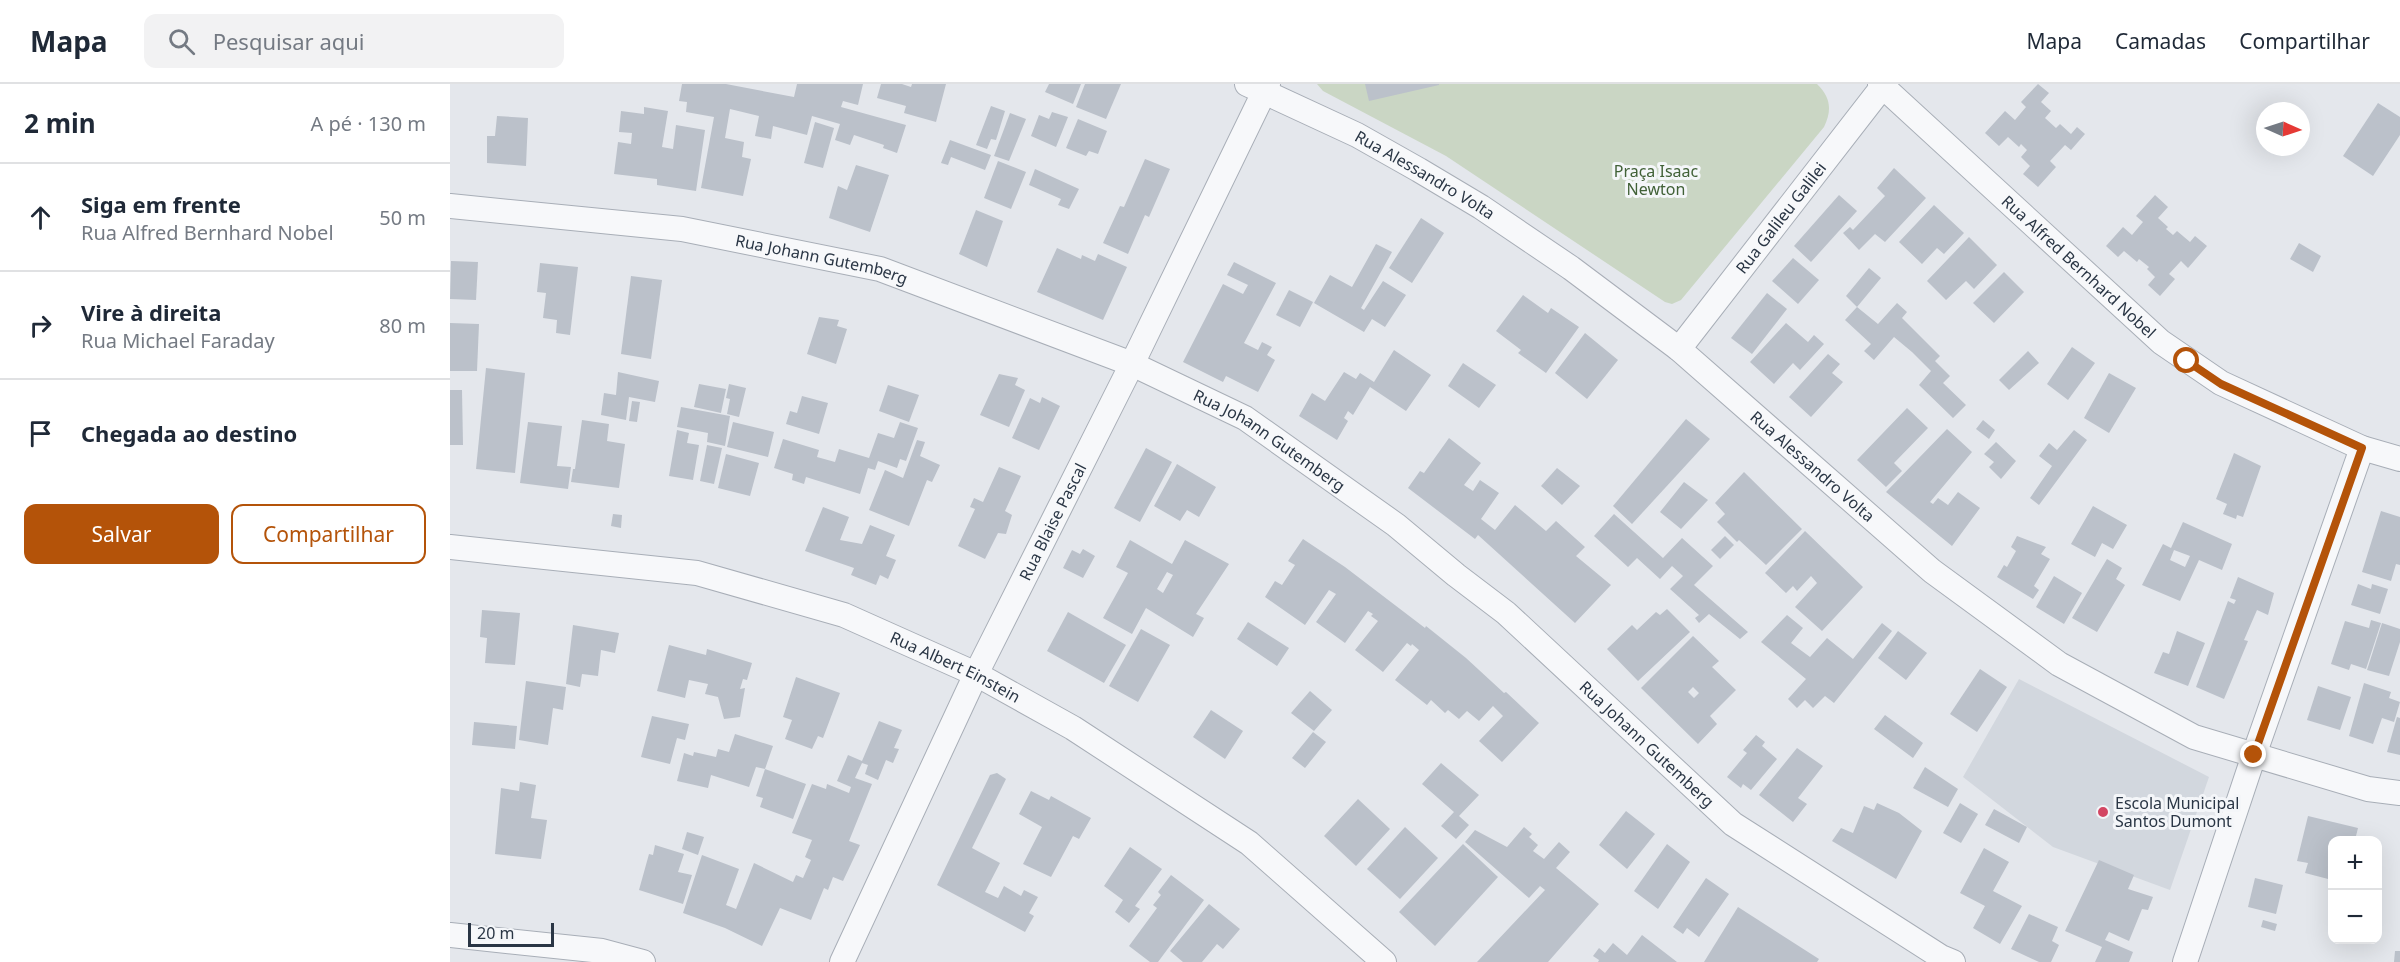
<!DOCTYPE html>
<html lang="pt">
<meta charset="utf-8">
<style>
body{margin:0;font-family:"Noto Sans",sans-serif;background:#f2f2f3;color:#1f2937}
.controls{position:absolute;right:18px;bottom:18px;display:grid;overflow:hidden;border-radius:12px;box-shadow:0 6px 24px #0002}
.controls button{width:54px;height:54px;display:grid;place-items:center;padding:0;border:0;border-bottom:2px solid #e0e1e3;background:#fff;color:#1f2937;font:30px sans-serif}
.compass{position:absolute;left:1806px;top:18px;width:54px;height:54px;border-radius:50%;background:#fff;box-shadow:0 6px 24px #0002;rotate:93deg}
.scale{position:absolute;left:18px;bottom:15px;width:86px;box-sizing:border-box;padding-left:6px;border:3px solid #2a3645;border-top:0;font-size:16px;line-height:21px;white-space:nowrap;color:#2a3645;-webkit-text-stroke:4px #f4f6f9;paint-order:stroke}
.stop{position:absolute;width:18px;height:18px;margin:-14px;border:4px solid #b45309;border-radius:50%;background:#fff}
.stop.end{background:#b45309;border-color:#fff;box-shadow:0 2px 6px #0008}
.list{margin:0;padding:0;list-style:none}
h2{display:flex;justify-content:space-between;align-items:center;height:78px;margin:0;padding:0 24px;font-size:26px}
h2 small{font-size:20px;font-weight:400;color:#747a83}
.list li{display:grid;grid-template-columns:39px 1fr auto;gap:18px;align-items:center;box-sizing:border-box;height:108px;padding:0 24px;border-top:2px solid #e0e1e3}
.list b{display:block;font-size:22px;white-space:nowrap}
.list p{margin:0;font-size:20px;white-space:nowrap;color:#747a83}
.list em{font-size:20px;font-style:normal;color:#747a83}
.actions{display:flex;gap:12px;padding:18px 24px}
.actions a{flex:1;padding:14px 0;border:2px solid #b45309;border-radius:12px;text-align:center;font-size:21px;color:#b45309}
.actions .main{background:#b45309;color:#fff}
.icon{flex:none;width:33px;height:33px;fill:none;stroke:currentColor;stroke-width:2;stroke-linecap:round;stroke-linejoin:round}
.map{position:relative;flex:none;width:1950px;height:878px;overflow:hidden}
header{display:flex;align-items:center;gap:36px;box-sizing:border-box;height:84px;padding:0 30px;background:#fff;border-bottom:2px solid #e0e1e3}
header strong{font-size:28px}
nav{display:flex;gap:33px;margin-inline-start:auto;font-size:21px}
.search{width:420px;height:54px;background:#f2f2f3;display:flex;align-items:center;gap:15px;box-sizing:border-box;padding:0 21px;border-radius:12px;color:#747a83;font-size:22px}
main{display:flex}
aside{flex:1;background:#fff}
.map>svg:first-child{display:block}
</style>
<header>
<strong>Mapa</strong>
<div class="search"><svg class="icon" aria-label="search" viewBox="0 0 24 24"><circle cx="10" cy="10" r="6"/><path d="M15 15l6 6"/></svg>Pesquisar aqui</div>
<nav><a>Mapa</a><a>Camadas</a><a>Compartilhar</a></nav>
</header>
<main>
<aside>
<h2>2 min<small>A pé · 130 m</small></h2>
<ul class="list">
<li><svg class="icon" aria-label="ahead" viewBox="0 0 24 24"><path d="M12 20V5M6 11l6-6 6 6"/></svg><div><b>Siga em frente</b><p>Rua Alfred Bernhard Nobel</p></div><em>50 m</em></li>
<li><svg class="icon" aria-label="right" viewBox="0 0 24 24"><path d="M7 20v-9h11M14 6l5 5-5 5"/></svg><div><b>Vire à direita</b><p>Rua Michael Faraday</p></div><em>80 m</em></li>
<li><svg class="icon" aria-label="arrive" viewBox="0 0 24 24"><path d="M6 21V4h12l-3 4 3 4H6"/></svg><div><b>Chegada ao destino</b></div></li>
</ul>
<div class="actions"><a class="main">Salvar</a><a>Compartilhar</a></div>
</aside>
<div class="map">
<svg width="1950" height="878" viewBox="0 0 1950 878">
<rect width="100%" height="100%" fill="#e4e7ec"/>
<path fill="#d2d7de" d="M1569,595L1759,693L1720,806L1603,763L1513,693Z"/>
<path fill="#cad6c4" d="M867,0H1367C1381,14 1382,26 1374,43L1231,216L1222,220L1215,218L996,72L873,7Z"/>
<g fill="#bbc1ca" fill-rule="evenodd">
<path d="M232,0H276L344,13L347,0H413L408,21L393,17L391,23L456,41L447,69L433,64L434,61L404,51L400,61L385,56L390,40L362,32L357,51L323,42L321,55L305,52L309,32L280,25L275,54L294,58L292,73L301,75L293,112L251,104L264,33L236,28L237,18L229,17Z"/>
<path d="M431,0H452L461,3L462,0H496L486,38L454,29L456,22L427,14Z"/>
<path d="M599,0H631L623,20L595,8Z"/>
<path d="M635,0H671L656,35L626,23Z"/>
<path d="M915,0H989V1L919,17Z"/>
<path d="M1588,0L1599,9L1591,18L1601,27L1595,34L1606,44L1610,40L1621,50L1627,43L1635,50L1621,66L1615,61L1600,77L1606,83L1588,103L1573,90L1580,82L1571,73L1577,66L1571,60L1569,63L1558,53L1549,62L1535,49L1555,27L1565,36L1576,23L1571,18Z"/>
<path d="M1928,19L1950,33V51L1923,92L1893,72Z"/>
<path d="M541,22L555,27L546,56L541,55L537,65L526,61Z"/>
<path d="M194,23L218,27L212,63L223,65L226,41L255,46L246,107L207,101V95L164,90L168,58L181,60L182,49L169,48L171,27L194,30Z"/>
<path d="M602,28L618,33L606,63L581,52L589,31L599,35Z"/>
<path d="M560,29L576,35L559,77L544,72Z"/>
<path d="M47,32L78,34L76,82L37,79V52H45Z"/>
<path d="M628,35L657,47L648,70L639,67L636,72L616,64Z"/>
<path d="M365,38L384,44L373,84L354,79Z"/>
<path d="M500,56L541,71L535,86L501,73L498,81L491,79Z"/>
<path d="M695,75L720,85L699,133L695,131L678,170L653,159L670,122L674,123Z"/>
<path d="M548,77L576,88L561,125L534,114Z"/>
<path d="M406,81L439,91L420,148L379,134L388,102L397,106Z"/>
<path d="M1444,84L1476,114L1435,158L1425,150L1409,166L1393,149L1400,143L1403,146L1435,112L1427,104Z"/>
<path d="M585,85L629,105L619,125L608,121L611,115L579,101Z"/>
<path d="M1389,111L1407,127L1361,178L1344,162Z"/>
<path d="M1705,111L1718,123L1708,134L1718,143L1716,145L1723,151L1727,147L1740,158L1745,152L1757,162L1738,184L1731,177L1719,190L1725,195L1710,212L1698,201L1705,193L1697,185L1699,183L1689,175L1687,178L1674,167L1668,173L1656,162L1673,143L1682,151L1693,138L1686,132Z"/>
<path d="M1484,121L1514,149L1494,170L1487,164L1472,180L1449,158Z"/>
<path d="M526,126L553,137L537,183L509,170Z"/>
<path d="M971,134L994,149L962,199L939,184Z"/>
<path d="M1519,153L1547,181L1524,205L1516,197L1496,216L1477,197Z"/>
<path d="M1849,159L1871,172L1863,188L1840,175Z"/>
<path d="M926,160L942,168L911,224L914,226L933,197L956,211L935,243L922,235L914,248L864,219L880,191L902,203Z"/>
<path d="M607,164L631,175L632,171L645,177L648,170L677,183L653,236L587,208Z"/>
<path d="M1343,174L1369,196L1348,220L1322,197Z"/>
<path d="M1,177L28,178L26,216L0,215Z"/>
<path d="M784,178L826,199L794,259L808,266L812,258L822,263L817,271L825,276L808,308L776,292L773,298L733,278L773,200L793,210L798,201L777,191Z"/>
<path d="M90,179L128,183L120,251L106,249L107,236L93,234L96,209L87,208Z"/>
<path d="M1419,184L1431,194L1407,223L1396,212Z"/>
<path d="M1554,188L1574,208L1544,239L1523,219Z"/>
<path d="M181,192L212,196L201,275L171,270Z"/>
<path d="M839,206L863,218L850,243L826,231Z"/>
<path d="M1317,209L1337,225L1302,270L1281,254Z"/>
<path d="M1073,211L1098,229L1101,224L1129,243L1096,289L1068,269L1071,266L1046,247Z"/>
<path d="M1447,219L1457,228L1452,234L1490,272L1485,277L1500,292L1493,299L1516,321L1503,334L1469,301L1481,287L1462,268L1444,253L1424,276L1414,267L1421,260L1395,236L1407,223L1428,240Z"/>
<path d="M369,233L389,236L387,242L397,245L386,280L357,270Z"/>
<path d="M0,239L29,240L27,287H0Z"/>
<path d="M1336,239L1358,258L1364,251L1374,260L1350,286L1343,279L1324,300L1300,278Z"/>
<path d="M1135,249L1168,276L1137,315L1105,289Z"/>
<path d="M1622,263L1645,279L1618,316L1597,300Z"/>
<path d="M944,266L981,291L956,327L920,303L903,331L898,327L894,334L898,337L887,356L849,332L862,309L875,317L894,288L906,295L910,289L924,298Z"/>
<path d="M1578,267L1589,279L1559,306L1549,296Z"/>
<path d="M1378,270L1390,280L1382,289L1393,298L1361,333L1339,313Z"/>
<path d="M1013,279L1046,301L1029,324L998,302Z"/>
<path d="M36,284L75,289L65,389L26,385Z"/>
<path d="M168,288L209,297L205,318L179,313L176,336L151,331L154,309L166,311Z"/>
<path d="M1659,289L1686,304L1659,349L1634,334Z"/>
<path d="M549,290L568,294L565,301L575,306L559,343L530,331Z"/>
<path d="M249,300L276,305L271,329L244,323Z"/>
<path d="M279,300L296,304L289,333L277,330L280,315L276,314Z"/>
<path d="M438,301L469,311L459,338L429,327Z"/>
<path d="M0,306H12L13,361H0Z"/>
<path d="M352,312L378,319L369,350L336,340L340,327L347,329Z"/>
<path d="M592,313L610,322L589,366L562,354L580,314L590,319Z"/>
<path d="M182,317L190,318L187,338L179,337Z"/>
<path d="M231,323L280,332L275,362L257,358L258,349L227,343Z"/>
<path d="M1457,324L1478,344L1444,379L1452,387L1436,403L1407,376Z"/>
<path d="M1236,335L1260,355L1182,440L1163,422Z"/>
<path d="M132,336L159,340L157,357L175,360L169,404L121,398L123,385H125Z"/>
<path d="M1533,336L1545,346L1539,355L1526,345Z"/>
<path d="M78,338L112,342L107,382L121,383L118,405L70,399Z"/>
<path d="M283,338L324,348L318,373L277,363Z"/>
<path d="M450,338L468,344L456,377L450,375L447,384L428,377L425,386L418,384L410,410L356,393L354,400L342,396L343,390L324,384L333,355L369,366L367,373L385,378L389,365L419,374L428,349L444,354Z"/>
<path d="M1497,345L1522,368L1480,418L1483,420L1488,414L1498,421L1508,408L1530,424L1502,462L1436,408Z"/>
<path d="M227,346L239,349L237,359L249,361L243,396L219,392Z"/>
<path d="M1624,346L1637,356L1589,421L1580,414L1602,382L1589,372L1599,359L1607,366Z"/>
<path d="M999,354L1031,379L1014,401L1023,407L1030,396L1049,409L1031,435L1045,446L1065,421L1096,447L1106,437L1135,463L1126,472L1161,501L1125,539L1028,451L1025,455L958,404L970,387L974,389Z"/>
<path d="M467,356L475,358L470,372L490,381L482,398L477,396L459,442L419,426L435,386L453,394Z"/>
<path d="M1546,358L1566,377L1551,395L1539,383L1544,378L1534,370Z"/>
<path d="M257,361L272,364L264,400L250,397Z"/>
<path d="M696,364L722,378L690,438L664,424Z"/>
<path d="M1784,369L1811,382L1793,433L1787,431L1786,435L1773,430L1777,420L1766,415Z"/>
<path d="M276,370L309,379L300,412L268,404Z"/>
<path d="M727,380L766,403L749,433L737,426L730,437L704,422Z"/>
<path d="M549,383L571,392L555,427L562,431L556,450L548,449L535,475L508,462L525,425L520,423L524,414L533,418Z"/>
<path d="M1107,384L1130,402L1112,421L1091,402Z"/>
<path d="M1294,388L1352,445L1316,481L1289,456L1287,458L1267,438L1275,430L1265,419Z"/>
<path d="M1234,398L1258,416L1231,445L1210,428Z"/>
<path d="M1643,422L1677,441L1663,465L1652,459L1645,473L1621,460Z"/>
<path d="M373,423L399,433L390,456L412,460L420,441L445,451L436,472L446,476L438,495L430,491L426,501L401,491L404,484L355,467Z"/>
<path d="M1931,427L1950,433V481L1946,480L1941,497L1912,488Z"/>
<path d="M163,430L172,431L171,444L161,442Z"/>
<path d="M1164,430L1213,474L1232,454L1263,482L1244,501L1298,548L1290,555L1259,530L1249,539L1245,534L1249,531L1220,505L1233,492L1222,482L1210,495L1187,474L1178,483L1144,452Z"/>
<path d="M1733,438L1782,460L1772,486L1749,476L1730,517L1692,501L1713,460L1721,464ZM1724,466L1740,472L1735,483L1720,476Z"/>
<path d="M1355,447L1413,503L1372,547L1345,523L1367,499L1361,492L1347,507L1343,502L1336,509L1315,489Z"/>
<path d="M1275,452L1284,461L1270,475L1261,466Z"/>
<path d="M1567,452L1596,463L1591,470L1600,475L1584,502L1589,506L1583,515L1547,493L1554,481L1557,483L1566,467L1561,463Z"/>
<path d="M853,455L895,483L975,544L976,542L1016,574L1054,609L1056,608L1089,639L1052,678L1029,657L1053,632L1043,622L1029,637L1017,627L1009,635L998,626L995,629L981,616L977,621L945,596L969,566L962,560L961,562L957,559L933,588L905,566L928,537L921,532L923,530L918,527L895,559L866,538L886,510L879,506L855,541L815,513L825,497L832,501L845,481L838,477Z"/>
<path d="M680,456L722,480L735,456L779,480L746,530L754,534L743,553L696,524L682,550L653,534L678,489L666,483ZM717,488L723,491L713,509L707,505Z"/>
<path d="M633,465L645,472L633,494L613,484L622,466L630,470Z"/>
<path d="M1657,475L1672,484L1666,495L1675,501L1647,548L1622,534Z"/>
<path d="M1604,492L1632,509L1614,540L1586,523Z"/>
<path d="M1788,493L1824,509L1818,531L1807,526L1794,556L1798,557L1774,615L1746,603L1778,517L1784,520L1786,516L1780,514Z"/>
<path d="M1908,500L1921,505L1922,500L1938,505L1930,530L1901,521Z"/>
<path d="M1217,525L1240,548L1188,597L1157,565L1182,541L1187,546L1206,528L1210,531Z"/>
<path d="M32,526L70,529L65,581L35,579L37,554L30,553Z"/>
<path d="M618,528L676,561L654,599L597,567Z"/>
<path d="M1337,531L1353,544L1341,559L1360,573L1377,554L1403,575L1432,539L1442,547L1384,619L1375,612L1363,624L1355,616L1347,624L1338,615L1356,595L1311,558Z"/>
<path d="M1921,536L1931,539L1916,585L1901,580L1899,586L1881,580L1895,537L1919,544Z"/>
<path d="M798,538L839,564L827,582L787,555Z"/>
<path d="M1932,539L1950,545V558L1939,592L1917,586Z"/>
<path d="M123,541L169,549L165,569L151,566L148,592L132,590L130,603L116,600Z"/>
<path d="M691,545L720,561L688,618L659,602Z"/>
<path d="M1448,547L1477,569L1456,596L1428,574Z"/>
<path d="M1727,547L1755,559L1738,602L1704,589L1713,568L1719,570Z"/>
<path d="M1243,552L1269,577L1262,583L1286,606L1260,632L1267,640L1248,660L1191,604ZM1243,603L1249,609L1244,614L1238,608Z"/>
<path d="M219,561L256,571L257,565L302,579L297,596L293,595L290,605L295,604L290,633L274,635L268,613L255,610L258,600L239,596L235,614L207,607Z"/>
<path d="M1530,585L1557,603L1527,648L1500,630Z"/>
<path d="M346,593L390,609L373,654L368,652L362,665L335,655L342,636L333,633Z"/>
<path d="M76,597L116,603L113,626L103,624L98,661L69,656Z"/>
<path d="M1914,599L1941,608L1939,614L1950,618L1944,638L1932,634L1923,660L1899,652Z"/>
<path d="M1868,602L1901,613L1890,646L1857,636Z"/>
<path d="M860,607L882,626L864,647L841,629Z"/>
<path d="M761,626L793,647L775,675L743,653Z"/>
<path d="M1435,631L1473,659L1463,674L1424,645Z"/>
<path d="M202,632L239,640L235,656L227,654L220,680L191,673Z"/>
<path d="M1947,633L1950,634V671L1937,668Z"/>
<path d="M429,637L452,646L444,664L449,665L443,679L436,676L428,696L415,690L418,681L412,679L405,694L422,700L399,757L410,761L393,797L383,793L378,806L374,804L361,836L330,824L312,862L275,844L233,829L252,771L289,785L276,821L286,825L304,779L343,798L346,791L353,794L361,776L355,773L362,756L342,749L362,700L376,705L377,700L399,709L401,703L387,697L398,671L412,677Z"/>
<path d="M24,638L67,642L65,665L22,661Z"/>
<path d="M863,648L876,658L855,684L842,674Z"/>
<path d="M285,650L323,662L315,685L356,700L343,735L310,723L313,714L306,712L315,685L306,683L299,703L261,691L258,704L227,697L234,669L243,672L244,668L266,673L268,665L279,668Z"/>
<path d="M1306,651L1315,658L1312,662L1327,675L1301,706L1293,700L1291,704L1277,693L1297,669L1293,666Z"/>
<path d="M1347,664L1373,682L1348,714L1357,720L1343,738L1309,711Z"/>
<path d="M991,679L1029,711L1009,732L1019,741L1006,755L991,742L1004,728L972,700Z"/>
<path d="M1475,683L1508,705L1498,723L1463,704Z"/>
<path d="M547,689L556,695L522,764L550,779L535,808L548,814L554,802L571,812L574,806L588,813L579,829L584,832L575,848L487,801L540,691Z"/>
<path d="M70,698L86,701L81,734L97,736L91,775L45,770L51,704L69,707Z"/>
<path d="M581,707L599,716L601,712L641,734L629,755L623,752L601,793L573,780L592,743L569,730Z"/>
<path d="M908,715L940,745L906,782L874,752Z"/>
<path d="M1427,719L1449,729L1472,747L1446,795L1382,757L1391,744L1403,749L1414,722L1424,726Z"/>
<path d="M1510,719L1528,730L1511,759L1493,749Z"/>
<path d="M1544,725L1577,743L1569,759L1535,741Z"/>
<path d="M1176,727L1205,750L1177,785L1149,761Z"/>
<path d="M1858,732L1908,744L1905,756H1882V796L1855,789L1858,779L1847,777Z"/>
<path d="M955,743L988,774L950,815L917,785Z"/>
<path d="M1074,743L1082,750L1079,753L1088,761L1083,767L1094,775L1109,758L1120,768L1106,784L1149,820L1098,878H1027L1095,806L1090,802L1079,814L1015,758L1025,746L1057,763Z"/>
<path d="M237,748L254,753L248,771L232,765Z"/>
<path d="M1013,760L1048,793L985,862L949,828Z"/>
<path d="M1217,760L1240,778L1208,825L1184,807Z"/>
<path d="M205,761L234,770L228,788L242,791L233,820L189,806L199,770L203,771Z"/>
<path d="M680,763L712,785L685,822L690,825L679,839L665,828L673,816L654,802Z"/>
<path d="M1534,764L1559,778L1543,807L1572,822L1550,860L1523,844L1535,822L1510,809Z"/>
<path d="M1649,776L1684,791L1678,805L1703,813L1698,826L1692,825L1679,857L1659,848L1655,856L1683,868L1679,878H1645L1652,863L1615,847Z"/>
<path d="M721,791L754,816L708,878H700L679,862L707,824L703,821L711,811L708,808Z"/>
<path d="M1256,794L1279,810L1249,853L1237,844L1233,850L1223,843Z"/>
<path d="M1805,794L1833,801L1826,830L1798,823Z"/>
<path d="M759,820L790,845L773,865L767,860L752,878H733L720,867Z"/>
<path d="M1288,823L1369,875L1367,878H1254Z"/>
<path d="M1579,830L1608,843L1602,857L1609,861L1601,878H1589L1561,865Z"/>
<path d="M1813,836L1827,840L1825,847L1811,843Z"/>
<path d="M1192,851L1227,878H1148L1149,876L1143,872L1149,864L1155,869L1163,859L1177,871Z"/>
<path d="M1945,867H1950V878H1944Z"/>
</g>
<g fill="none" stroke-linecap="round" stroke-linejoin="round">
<g stroke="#a8aeb7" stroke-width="26">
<g id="minor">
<path id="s1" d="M797,0L907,51L969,86L1031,123L1121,184L1229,265L1482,487L1609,580L1744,653L1918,705L1950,709"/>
<path id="s2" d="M1430,0L1711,258L1771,299L1912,364L1950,375"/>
<path id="s3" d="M0,122L232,145L430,185L682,280L795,334L946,441L1006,491L1056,529L1283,740L1491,873L1503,878"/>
<path id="s4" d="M1229,265L1433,2"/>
<path id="s5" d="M0,463L247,489L394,531L526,590L623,644L799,759L934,878"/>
<path d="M0,851L152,867L193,878"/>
<path id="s6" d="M392,878L526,590L682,280L818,0"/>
<path d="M1735,878L1804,671L1912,364"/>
</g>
</g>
<use href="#minor" stroke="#f7f8fa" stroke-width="24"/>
</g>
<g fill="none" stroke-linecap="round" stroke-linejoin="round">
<path stroke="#b45309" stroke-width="8" d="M1737,277L1771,300L1912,364L1804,671"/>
</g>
<circle fill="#d34663" stroke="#f4f6f9" stroke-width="2" cx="1653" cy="728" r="6"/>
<g text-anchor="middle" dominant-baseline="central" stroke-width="6" stroke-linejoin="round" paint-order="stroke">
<g font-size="16" fill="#416137" stroke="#f4f6f9">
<text x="1206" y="87">Praça Isaac<tspan x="1206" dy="18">Newton</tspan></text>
</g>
<g font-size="16" fill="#2a3645" stroke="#f4f6f9">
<text stroke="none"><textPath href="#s1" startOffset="200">Rua Alessandro Volta</textPath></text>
<text stroke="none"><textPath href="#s4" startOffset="166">Rua Galileu Galilei</textPath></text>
<text stroke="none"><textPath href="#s3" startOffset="376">Rua Johann Gutemberg</textPath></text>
<text stroke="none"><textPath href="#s2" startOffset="270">Rua Alfred Bernhard Nobel</textPath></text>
<text stroke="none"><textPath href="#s3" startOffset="862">Rua Johann Gutemberg</textPath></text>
<text stroke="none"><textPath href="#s1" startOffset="686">Rua Alessandro Volta</textPath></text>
<text stroke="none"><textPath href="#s6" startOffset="488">Rua Blaise Pascal</textPath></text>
<text stroke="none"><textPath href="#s5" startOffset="524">Rua Albert Einstein</textPath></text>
<text stroke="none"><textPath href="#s3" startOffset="1348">Rua Johann Gutemberg</textPath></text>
</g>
<g font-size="16" fill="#2a3645" stroke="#f4f6f9" text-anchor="start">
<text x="1665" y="719">Escola Municipal<tspan x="1665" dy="18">Santos Dumont</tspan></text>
</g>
</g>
</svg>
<div class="controls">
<button>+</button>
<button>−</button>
</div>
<svg class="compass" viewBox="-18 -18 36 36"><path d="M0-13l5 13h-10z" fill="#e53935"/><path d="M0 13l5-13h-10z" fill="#747a83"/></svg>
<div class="scale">20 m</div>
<div class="stop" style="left:1737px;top:277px"></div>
<div class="stop end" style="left:1804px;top:671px"></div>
</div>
</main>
